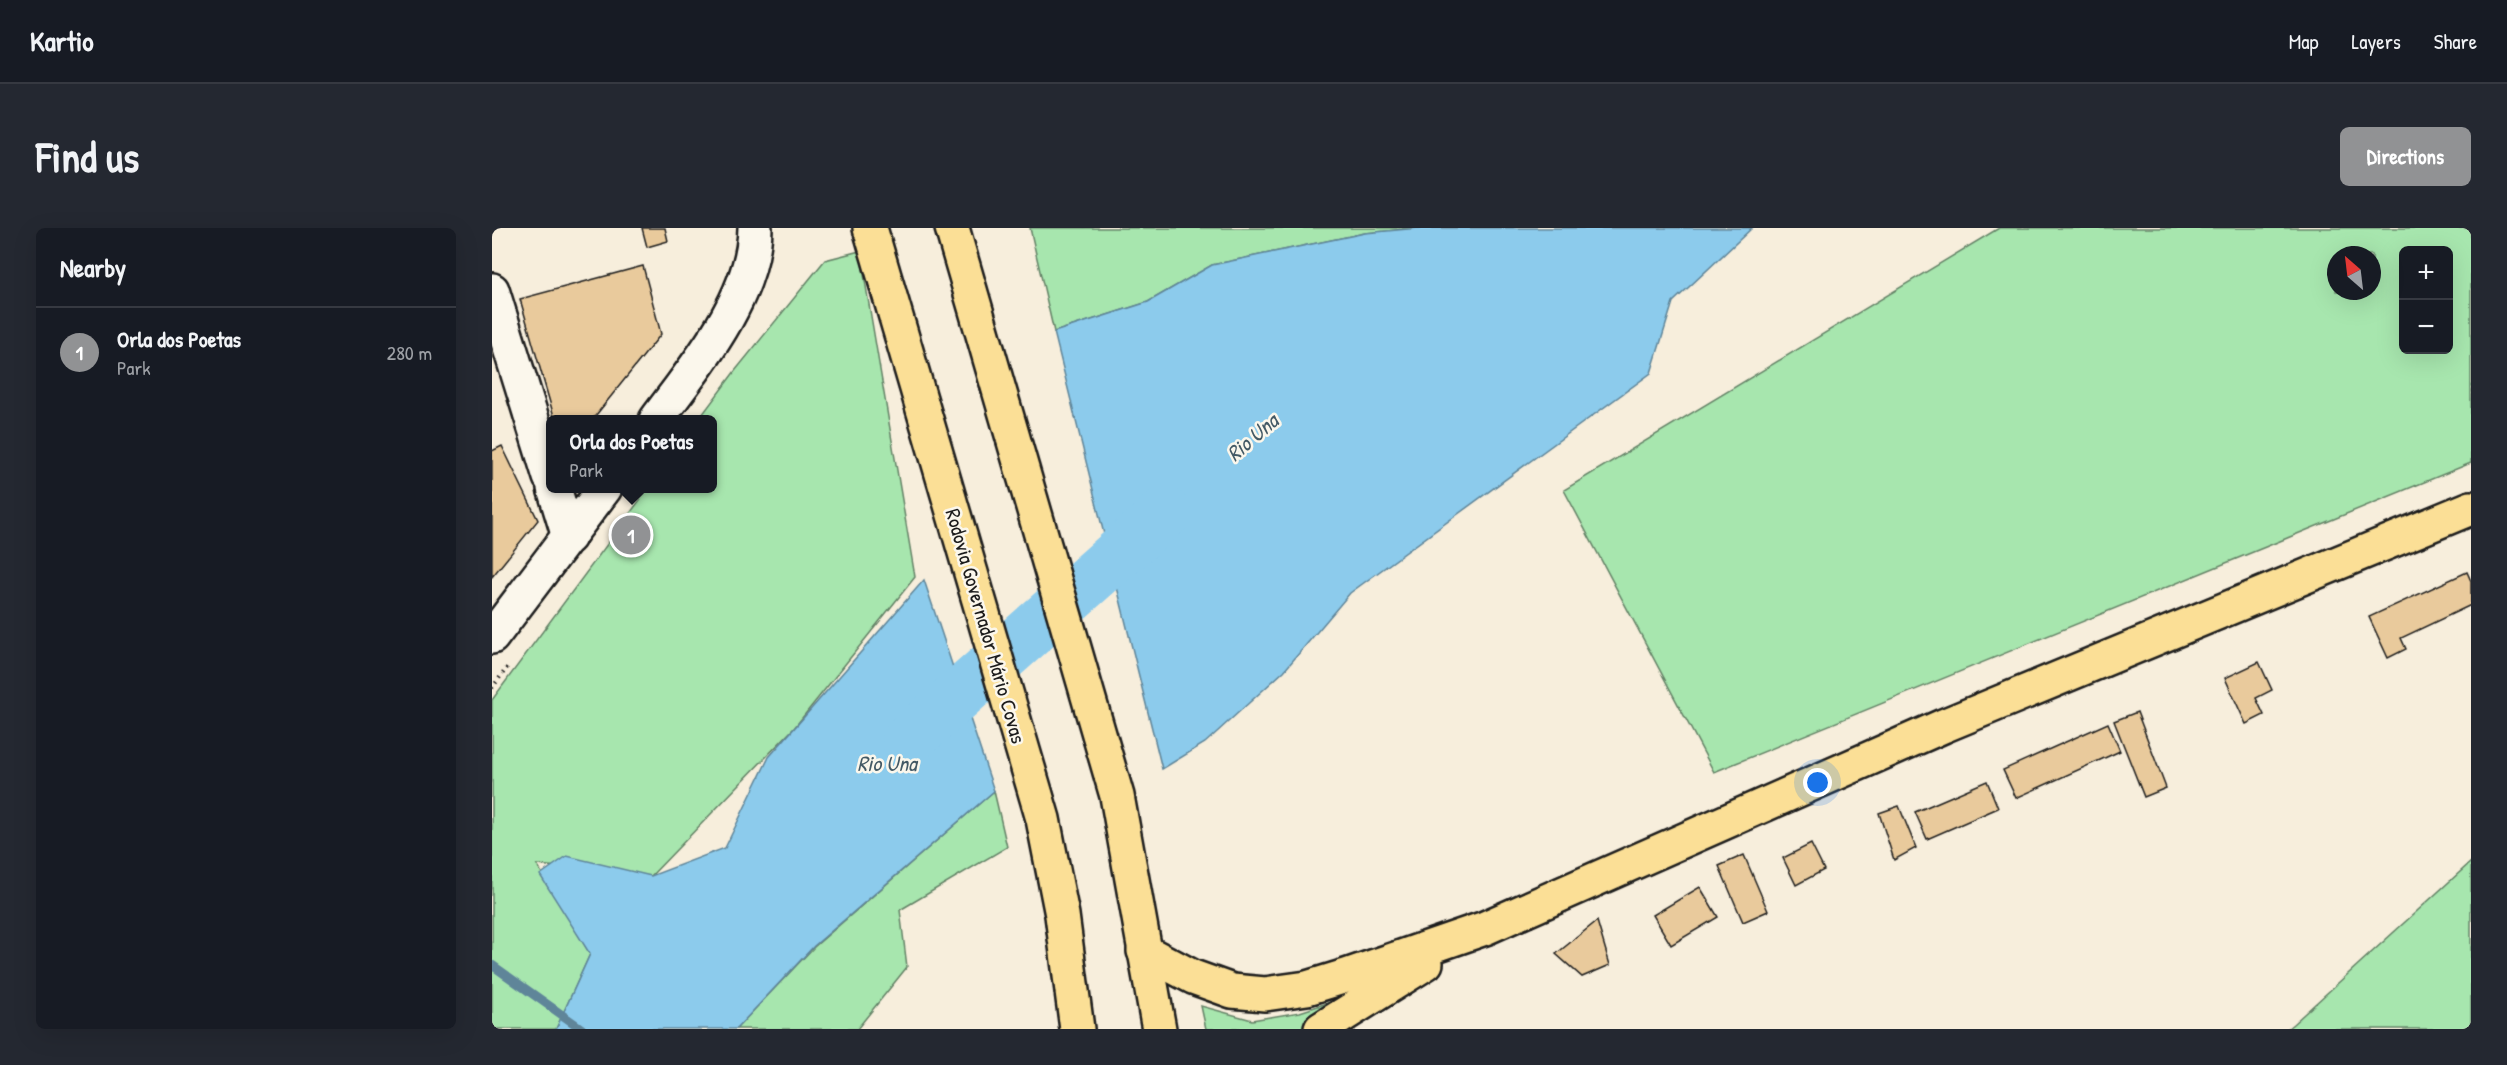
<!DOCTYPE html>
<meta charset="utf-8">
<style>
body{margin:0;font-family:"Patrick Hand",sans-serif;background:#242831;color:#f1f3f6}
.controls{position:absolute;right:18px;top:18px;display:grid;overflow:hidden;border-radius:9px;box-shadow:0 6px 24px #0002}
.controls button{width:54px;height:54px;display:grid;place-items:center;padding:0;border:0;border-bottom:2px solid #363941;background:#171b24;color:#f1f3f6;font:30px sans-serif}
.compass{position:absolute;left:1835px;top:18px;width:54px;height:54px;border-radius:50%;background:#171b24;box-shadow:0 6px 24px #0002;rotate:332deg}
.you{position:absolute;left:1326px;top:555px;width:21px;height:21px;margin:-15px;border:4px solid #fff;border-radius:50%;background:#1a73e8;box-shadow:0 0 0 9px #1a73e833}
.badge{display:grid;place-items:center;width:39px;height:39px;border-radius:50%;background:#919294;color:#fff;font-size:20px;font-weight:700}
.pin{position:absolute;translate:-50% -50%;border:3px solid #fff;box-shadow:0 2px 6px #0006}
.popup{position:absolute;left:54px;top:187px;width:171px;height:78px;box-sizing:border-box;display:grid;place-content:center;border-radius:9px;background:#171b24;filter:drop-shadow(0 2px 4px #0005);font-size:20px;white-space:nowrap;color:#9ea1a6}
.popup b{font-size:22px;color:#f1f3f6}
.popup::after{content:'';position:absolute;left:50%;top:100%;margin-left:-12px;border:12px solid transparent;border-top-color:#171b24}
.list{margin:0;padding:0;list-style:none}
h2{display:flex;justify-content:space-between;align-items:center;height:78px;margin:0;padding:0 24px;font-size:26px}
h2 small{font-size:20px;font-weight:400;color:#9ea1a6}
.list li{display:grid;grid-template-columns:39px 1fr auto;gap:18px;align-items:center;box-sizing:border-box;height:90px;padding:0 24px;border-top:2px solid #363941}
.list b{display:block;font-size:22px;white-space:nowrap}
.list p{margin:0;font-size:20px;white-space:nowrap;color:#9ea1a6}
.list em{font-size:20px;font-style:normal;color:#9ea1a6}
.map{position:relative;flex:none;width:1979px;height:801px;overflow:hidden;border-radius:9px}
header{display:flex;align-items:center;gap:36px;box-sizing:border-box;height:84px;padding:0 30px;background:#171b24;border-bottom:2px solid #363941}
header strong{font-size:28px}
nav{display:flex;gap:33px;margin-inline-start:auto;font-size:21px}
.intro{display:flex;align-items:center;justify-content:space-between;box-sizing:border-box;height:144px;padding:0 36px}
h1{margin:0;font-size:42px}
.button{padding:15px 27px;border-radius:9px;background:#919294;color:#fff;font-size:21px;font-weight:700}
main{display:flex;gap:36px;padding:0 36px}
aside{flex:1;background:#171b24;border-radius:9px;box-shadow:0 6px 24px #0002}
.map>svg:first-child{display:block}
</style>
<header>
<strong>Kartio</strong>
<nav><a>Map</a><a>Layers</a><a>Share</a></nav>
</header>
<div class="intro"><h1>Find us</h1><a class="button">Directions</a></div>
<main>
<aside>
<h2>Nearby<small></small></h2>
<ul class="list">
<li><span class="badge">1</span><div><b>Orla dos Poetas</b><p>Park</p></div><em>280 m</em></li>
</ul>
</aside>
<div class="map">
<svg width="1979" height="801" viewBox="0 0 1979 801">
<rect width="100%" height="100%" fill="#f7eedc"/>
<filter id="ink" filterUnits="userSpaceOnUse"><feTurbulence type="fractalNoise" baseFrequency=".0167" numOctaves="2"/><feDisplacementMap in="SourceGraphic" scale="12" xChannelSelector="R" yChannelSelector="G"/><feConvolveMatrix kernelMatrix="1 2 1 2 8 2 1 2 1" color-interpolation-filters="sRGB"/></filter>
<g filter="url(#ink)">
<g fill="#a7e6ae" stroke="#628165" stroke-width="1.5" fill-rule="evenodd">
<path d="M538,0H927L873,5L720,37L656,74L562,104Z"/>
<path d="M1507,0H1979V235L1222,544L1072,262ZM1912,22H1956V122H1912ZM1844,27H1880V63H1844Z"/>
<path d="M368,23L423,349L302,500L159,648L45,637L98,726L64,801H0V472L156,261L220,260V192L207,191L243,143L333,32Z"/>
<path d="M502,563L515,619L408,682L415,739L365,801H244L322,719Z"/>
<path d="M1979,634V801H1795L1801,796Z"/>
<path d="M899,754L811,801H714L709,778L760,792L808,784Z"/>
</g>
<g fill="#8ccbec" stroke="#5f8599" stroke-width="1.5">
<path d="M927,0H1260L1181,74L1159,145L858,365L792,443L713,515L670,541L562,104L656,74L720,37L873,5Z"/>
<path d="M432,352L502,563L322,718L244,801H64L98,726L48,647L75,628L159,648L233,620L277,529Z"/>
</g>
<g fill="none" stroke-linecap="round" stroke-linejoin="round">
<path stroke="#5f8599" stroke-width="9" d="M0,737L90,801"/>
<path stroke="#8ccbec" stroke-width="52" d="M416,512L673,285"/>
</g>
<g fill="#e9ca9c" stroke="#1c1c1c" stroke-width="1.5">
<path d="M150,0H173L176,13L155,19Z"/>
<path d="M151,38L169,106L100,192H63L28,71Z"/>
<path d="M10,218L46,292L0,349V223Z"/>
<path d="M1975,344L1979,353V377L1909,410L1914,421L1896,430L1877,389Z"/>
<path d="M1767,434L1780,462L1764,470L1772,487L1754,496L1733,450Z"/>
<path d="M1645,484L1674,560L1652,569L1622,493Z"/>
<path d="M1616,495L1628,523L1524,570L1511,542Z"/>
<path d="M1495,553L1506,580L1435,611L1423,584Z"/>
<path d="M1407,578L1424,620L1402,632L1387,585Z"/>
<path d="M1319,616L1332,642L1304,657L1291,630Z"/>
<path d="M1252,627L1276,683L1251,694L1227,638Z"/>
<path d="M1208,659L1226,689L1179,717L1161,687Z"/>
<path d="M1105,693L1118,737L1090,749L1064,726Z"/>
</g>
<g fill="none" stroke-linecap="round" stroke-linejoin="round">
<g stroke="#1c1c1c" stroke-width="38">
<g id="minor">
<path d="M0,62L58,249"/>
<path d="M62,260L77,309"/>
</g>
</g>
<g stroke="#1c1c1c" stroke-width="38">
<g id="secondary">
<path d="M164,192C204,138 262,70 263,0"/>
<path d="M0,409L113,260"/>
</g>
</g>
<g stroke="#1c1c1c" stroke-width="38">
<g id="primary">
<path d="M652,723L701,749L740,763L773,766L815,760L854,748L993,700L1451,498L1979,280"/>
<path d="M829,801L934,735"/>
</g>
</g>
<g stroke="#1c1c1c" stroke-width="38">
<g id="trunk">
<path d="M378,0L551,591L570,687L585,801"/>
<path d="M460,0L625,568L667,801"/>
</g>
</g>
<path stroke="#1c1c1c" stroke-width="4" stroke-dasharray="1.5 4.5" stroke-linecap="butt" d="M0,460L17,437"/>
<use href="#minor" stroke="#fbf7ec" stroke-width="33"/>
<use href="#secondary" stroke="#fbf7ec" stroke-width="33"/>
<use href="#primary" stroke="#fbdf96" stroke-width="33"/>
<use href="#trunk" stroke="#fbdf96" stroke-width="33"/>
</g>
</g>
<g text-anchor="middle" dominant-baseline="central" stroke-width="5" stroke-linejoin="round" paint-order="stroke">
<g font-size="21" fill="#1c1c1c" stroke="#fbf7ec">
<text transform="translate(494 398) rotate(74)">Rodovia Governador Mário Covas</text>
</g>
<g font-size="22" font-style="italic" fill="#435965" stroke="#fbf7ec">
<text transform="translate(760 209) rotate(-41)">Rio Una</text>
<text x="395" y="535">Rio Una</text>
</g>
</g>
</svg>
<div class="controls">
<button>+</button>
<button>−</button>
</div>
<svg class="compass" viewBox="-18 -18 36 36"><path d="M0-13l5 13h-10z" fill="#e53935"/><path d="M0 13l5-13h-10z" fill="#9ea1a6"/></svg>
<div class="you"></div>
<div class="pin badge" style="left:139px;top:307px">1</div>
<div class="popup"><b>Orla dos Poetas</b>Park</div>
</div>
</main>
